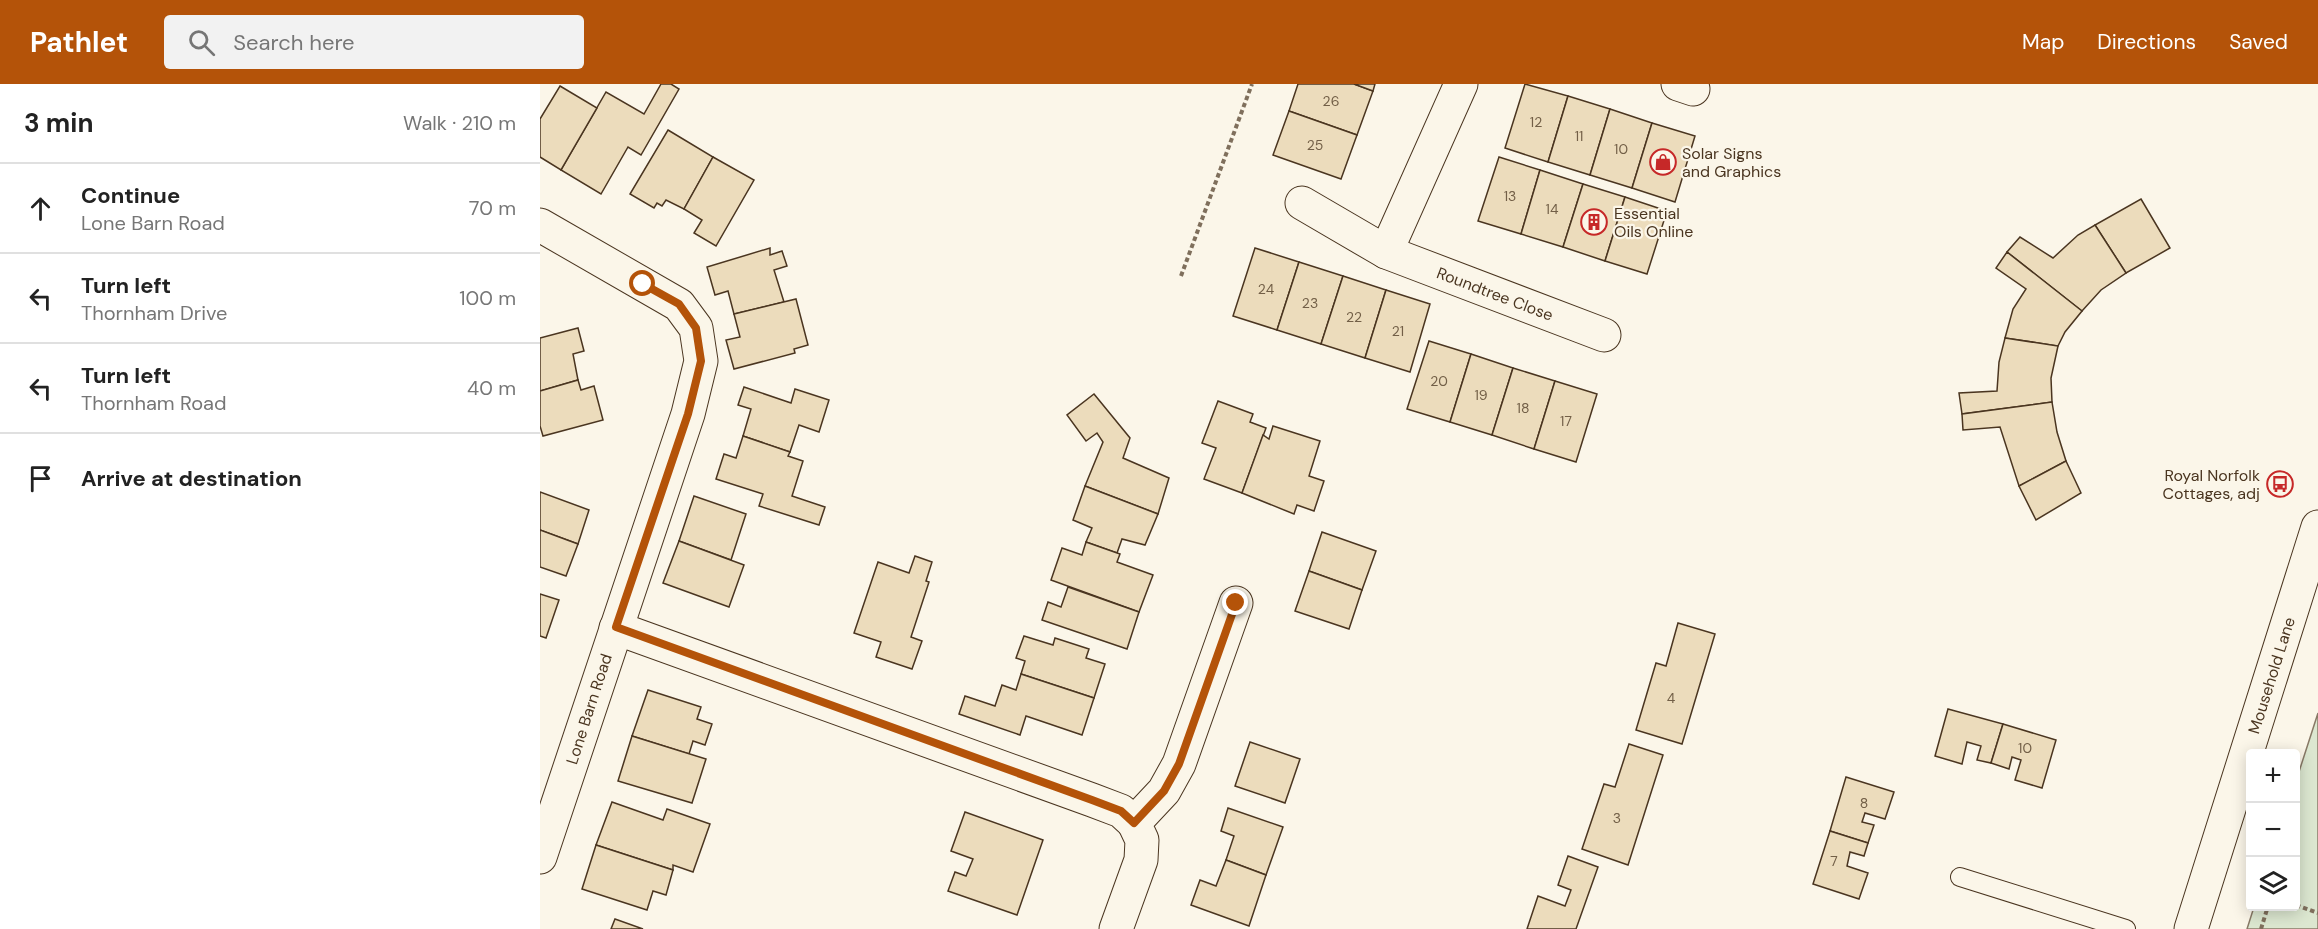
<!DOCTYPE html>
<meta charset="utf-8">
<style>
body{margin:0;font-family:"DM Sans",sans-serif;background:#f2f2f2;color:#222}
.controls{position:absolute;right:18px;bottom:18px;display:grid;overflow:hidden;border-radius:6px;box-shadow:0 3px 15px #0003}
.controls button{width:54px;height:54px;display:grid;place-items:center;padding:0;border:0;border-bottom:2px solid #e0e0e0;background:#fff;color:#222;font:30px sans-serif}
.stop{position:absolute;width:18px;height:18px;margin:-14px;border:4px solid #b45309;border-radius:50%;background:#fff}
.stop.end{background:#b45309;border-color:#fff;box-shadow:0 2px 6px #0008}
.list{margin:0;padding:0;list-style:none}
h2{display:flex;justify-content:space-between;align-items:center;height:78px;margin:0;padding:0 24px;font-size:26px}
h2 small{font-size:20px;font-weight:400;color:#767676}
.list li{display:grid;grid-template-columns:39px 1fr auto;gap:18px;align-items:center;box-sizing:border-box;height:90px;padding:0 24px;border-top:2px solid #e0e0e0}
.list b{display:block;font-size:22px;white-space:nowrap}
.list p{margin:0;font-size:20px;white-space:nowrap;color:#767676}
.list em{font-size:20px;font-style:normal;color:#767676}
.icon{flex:none;width:33px;height:33px;fill:none;stroke:currentColor;stroke-width:2;stroke-linecap:round;stroke-linejoin:round}
.map{position:relative;flex:none;width:1778px;height:845px;overflow:hidden}
header{display:flex;align-items:center;gap:36px;box-sizing:border-box;height:84px;padding:0 30px;background:#b45309;color:#fff}
header strong{font-size:28px}
nav{display:flex;gap:33px;margin-inline-start:auto;font-size:21px}
.search{width:420px;height:54px;background:#f2f2f2;display:flex;align-items:center;gap:15px;box-sizing:border-box;padding:0 21px;border-radius:6px;color:#767676;font-size:22px}
main{display:flex}
aside{flex:1;background:#fff}
.map>svg:first-child{display:block}
</style>
<header>
<strong>Pathlet</strong>
<div class="search"><svg class="icon" aria-label="search" viewBox="0 0 24 24"><circle cx="10" cy="10" r="6"/><path d="M15 15l6 6"/></svg>Search here</div>
<nav><a>Map</a><a>Directions</a><a>Saved</a></nav>
</header>
<main>
<aside>
<h2>3 min<small>Walk · 210 m</small></h2>
<ul class="list">
<li><svg class="icon" aria-label="ahead" viewBox="0 0 24 24"><path d="M12 20V5M6 11l6-6 6 6"/></svg><div><b>Continue</b><p>Lone Barn Road</p></div><em>70 m</em></li>
<li><svg class="icon" aria-label="left" viewBox="0 0 24 24"><path d="M17 20v-9H6M10 6l-5 5 5 5"/></svg><div><b>Turn left</b><p>Thornham Drive</p></div><em>100 m</em></li>
<li><svg class="icon" aria-label="left" viewBox="0 0 24 24"><path d="M17 20v-9H6M10 6l-5 5 5 5"/></svg><div><b>Turn left</b><p>Thornham Road</p></div><em>40 m</em></li>
<li><svg class="icon" aria-label="arrive" viewBox="0 0 24 24"><path d="M6 21V4h12l-3 4 3 4H6"/></svg><div><b>Arrive at destination</b></div></li>
</ul>
</aside>
<div class="map">
<svg width="1778" height="845" viewBox="0 0 1778 845">
<rect width="100%" height="100%" fill="#fbf6e9"/>
<path fill="#dce7d0" stroke="#887966" stroke-width="1.5" d="M1778,629V845H1707L1714,823L1756,822V697Z"/>
<g fill="#ecdcbc" stroke="#4a3520" stroke-width="1.5">
<path d="M121,0H131L139,5L101,71L88,63L61,110L21,86L66,8L104,30Z"/>
<path d="M758,0H814L833,7L817,51L749,27Z"/>
<path d="M814,0H835L833,7Z"/>
<path d="M985,0L1028,12L1008,78L965,64Z"/>
<path d="M20,2L57,24L21,86L0,73V35Z"/>
<path d="M1028,12L1070,25L1050,91L1008,78Z"/>
<path d="M1070,25L1112,39L1092,104L1050,91Z"/>
<path d="M749,27L817,51L801,95L733,71Z"/>
<path d="M1112,39L1155,52L1135,118L1092,104Z"/>
<path d="M128,46L173,73L144,125L126,116L122,122L117,119L114,124L90,110Z"/>
<path d="M173,73L214,96L176,162L154,149L162,136L144,125Z"/>
<path d="M959,73L1000,86L981,150L938,137Z"/>
<path d="M1000,86L1043,100L1023,163L981,150Z"/>
<path d="M1043,100L1085,113L1065,177L1023,163Z"/>
<path d="M1085,113L1127,127L1107,190L1065,177Z"/>
<path d="M1601,115L1630,164L1586,189L1555,141Z"/>
<path d="M1555,141L1586,189L1561,206L1542,227L1467,168L1480,153L1513,174L1538,151Z"/>
<path d="M230,164V171L242,167L247,182L234,186L244,218L194,230L188,207L175,211L167,183Z"/>
<path d="M715,164L759,178L737,246L693,232Z"/>
<path d="M1467,168L1542,227L1525,248L1518,262L1465,254L1473,225L1486,205L1456,184Z"/>
<path d="M759,178L803,192L781,260L737,246Z"/>
<path d="M803,192L846,206L825,274L781,260Z"/>
<path d="M846,206L890,220L870,288L825,274Z"/>
<path d="M256,215L268,261L254,265L255,269L194,285L186,256L200,253L194,230Z"/>
<path d="M38,244L44,267L33,270L38,296L0,307V254Z"/>
<path d="M1465,254L1518,262L1511,294L1512,318L1422,330L1419,309L1457,307L1459,278Z"/>
<path d="M889,257L931,270L910,338L867,325Z"/>
<path d="M931,270L973,284L952,351L910,338Z"/>
<path d="M973,284L1015,297L994,365L952,351Z"/>
<path d="M38,296L41,306L54,302L63,336L3,352L0,342V307Z"/>
<path d="M1015,297L1057,310L1036,378L994,365Z"/>
<path d="M204,303L251,319L255,305L289,316L279,348L259,341L250,368L203,352L211,325L198,321Z"/>
<path d="M554,310L590,354L583,374L629,394L618,430L545,402L563,358L557,349L546,357L527,331Z"/>
<path d="M678,317L713,330L710,338L726,344L702,409L664,395L676,364L662,359Z"/>
<path d="M1512,318L1517,348L1526,377L1479,402L1460,343L1423,346L1422,330Z"/>
<path d="M733,342L780,357L769,392L784,397L774,427L757,421L754,430L702,409L723,351L729,355Z"/>
<path d="M203,352L250,368L248,372L263,377L252,412L285,423L279,441L219,422L223,410L176,395L184,370L196,374Z"/>
<path d="M1526,377L1541,409L1496,436L1479,402Z"/>
<path d="M545,402L618,430L605,461L582,455L577,469L546,458L552,444L533,436Z"/>
<path d="M0,408L49,426L38,460L0,446Z"/>
<path d="M154,412L206,430L191,476L139,457Z"/>
<path d="M0,446L38,460L26,492L0,483Z"/>
<path d="M782,448L836,467L822,506L769,487Z"/>
<path d="M139,457L204,481L189,523L123,499Z"/>
<path d="M546,458L580,470L577,478L613,491L599,528L511,496L522,464L542,471Z"/>
<path d="M375,472L392,478L386,497L389,498L371,553L382,557L372,585L336,573L341,558L314,549L338,478L369,489Z"/>
<path d="M769,487L822,506L809,545L755,527Z"/>
<path d="M528,503L599,528L587,565L502,536L508,518L521,523Z"/>
<path d="M0,510L19,516L6,554L0,552Z"/>
<path d="M1138,539L1175,550L1142,660L1096,646L1116,579L1126,582Z"/>
<path d="M484,552L513,561L515,554L549,565L546,574L565,580L554,614L481,590L485,577L476,574Z"/>
<path d="M481,590L554,614L542,651L486,632L480,651L419,630L425,612L455,622L462,601L476,606Z"/>
<path d="M108,606L161,623L157,635L172,640L165,661L153,657L149,670L92,652Z"/>
<path d="M1408,625L1463,640L1451,679L1437,676L1441,662L1427,658L1422,680L1395,672Z"/>
<path d="M1463,640L1516,656L1502,704L1475,696L1481,676L1472,673L1469,685L1451,679Z"/>
<path d="M92,652L166,675L152,719L78,697Z"/>
<path d="M710,658L760,675L745,719L695,702Z"/>
<path d="M1089,660L1123,671L1088,781L1042,765L1064,700L1075,703Z"/>
<path d="M1306,693L1354,708L1345,735L1325,729L1322,738L1334,741L1328,759L1290,747Z"/>
<path d="M72,718L123,736L127,725L170,740L153,788L133,781V786L56,761Z"/>
<path d="M688,724L743,743L726,791L686,776L694,752L681,747Z"/>
<path d="M425,728L503,756L477,831L408,807L415,788L426,792L433,775L411,767Z"/>
<path d="M1290,747L1328,759L1324,772L1310,768L1307,782L1328,789L1319,815L1273,800Z"/>
<path d="M56,761L133,786L126,811L113,807L107,826L42,805Z"/>
<path d="M1028,772L1058,783L1036,845H987L998,812L1025,822L1031,806L1018,801Z"/>
<path d="M686,776L726,791L709,842L651,821L660,796L676,802Z"/>
<path d="M75,835L103,845H71Z"/>
</g>
<g fill="none" stroke-linecap="round" stroke-linejoin="round">
<g stroke="#4a3520" stroke-width="20">
<path id="lane" d="M1420,793L1586,845"/>
</g>
<g stroke="#4a3520" stroke-width="35">
<g id="street">
<path d="M1138,0L1153,5"/>
<path id="s1" d="M762,119L846,168L1064,251"/>
<path d="M0,141L139,221L156,244L161,277L148,330L0,773"/>
<path d="M846,168L921,0"/>
<path d="M76,544L552,716L581,727L594,739"/>
<path d="M576,845L601,776L602,756L594,739L624,707L639,680L696,519"/>
</g>
</g>
<g stroke="#4a3520" stroke-width="35">
<g id="highway">
<path id="s2" d="M1651,845L1778,443"/>
</g>
</g>
<g stroke="#7f6f5c" stroke-width="4" stroke-dasharray="4.5 3" stroke-linecap="butt">
<path d="M641,192L712,0"/>
<path d="M1756,821L1778,829"/>
<path d="M1721,845L1728,822"/>
</g>
<use href="#lane" stroke="#fbf6e9" stroke-width="18"/>
<use href="#street" stroke="#fbf6e9" stroke-width="33"/>
<use href="#highway" stroke="#fbf6e9" stroke-width="33"/>
</g>
<g fill="none" stroke-linecap="round" stroke-linejoin="round">
<path stroke="#b45309" stroke-width="8" d="M103,200L139,220L156,244L161,277L148,330L76,543L552,716L581,727L594,739L624,707L639,680L696,519"/>
</g>
<defs>
<g id="shop-ring" transform="scale(1.35)"><circle r="9.5" fill="#fbf6e9" stroke="#c62828" stroke-width="1.5"/><path d="M-5-2.5h2.3a2.7 3.5 0 0 1 5.4 0H5L5.5 6h-11ZM-1.5-2.5h3a1.5 2.3 0 0 0-3 0Z" fill="#c62828"/></g>
<g id="building-ring" transform="scale(1.35)"><circle r="9.5" fill="#fbf6e9" stroke="#c62828" stroke-width="1.5"/><path d="M-4-6H4V6H1V3H-1V6H-4ZM-2.5-4.3h1.7v1.8h-1.7ZM.8-4.3h1.7v1.8H.8ZM-2.5-1h1.7V.8h-1.7ZM.8-1h1.7V.8H.8Z" fill="#c62828"/></g>
<g id="bus-ring" transform="scale(1.35)"><circle r="9.5" fill="#fbf6e9" stroke="#c62828" stroke-width="1.5"/><path d="M-5-6H5V4H4V6H2V4H-2V6H-4V4H-5ZM-3.5-4V0h7V-4ZM-3.5 1.2v1.5H-2V1.2ZM2 1.2v1.5H3.5V1.2Z" fill="#c62828"/></g>
</defs>
<g fill-rule="evenodd">
<use href="#shop-ring" x="1123" y="78"/>
<use href="#building-ring" x="1054" y="138"/>
<use href="#bus-ring" x="1740" y="400"/>
</g>
<g text-anchor="middle" dominant-baseline="central" stroke-width="4.5" stroke-linejoin="round" paint-order="stroke">
<g font-size="14" fill="#725f47">
<text x="791" y="17">26</text>
<text x="996" y="38">12</text>
<text x="1039" y="52">11</text>
<text x="775" y="61">25</text>
<text x="1081" y="65">10</text>
<text x="970" y="112">13</text>
<text x="1012" y="125">14</text>
<text x="726" y="205">24</text>
<text x="770" y="219">23</text>
<text x="814" y="233">22</text>
<text x="858" y="247">21</text>
<text x="899" y="297">20</text>
<text x="941" y="311">19</text>
<text x="983" y="324">18</text>
<text x="1026" y="337">17</text>
<text x="1131" y="614">4</text>
<text x="1485" y="664">10</text>
<text x="1324" y="719">8</text>
<text x="1077" y="734">3</text>
<text x="1294" y="777">7</text>
</g>
<g font-size="16" fill="#4a3520" stroke="#fbf6e9" text-anchor="start">
<text x="1142" y="69">Solar Signs<tspan x="1142" dy="18">and Graphics</tspan></text>
<text x="1074" y="129">Essential<tspan x="1074" dy="18">Oils Online</tspan></text>
<text x="1720" y="391" text-anchor="end">Royal Norfolk<tspan x="1720" dy="18">Cottages, adj</tspan></text>
</g>
<g font-size="16" fill="#4a3520" stroke="#fbf6e9">
<text stroke="none"><textPath href="#s1" startOffset="214">Roundtree Close</textPath></text>
<text stroke="none"><textPath href="#s2" startOffset="266">Mousehold Lane</textPath></text>
<text transform="translate(49 625) rotate(-72)">Lone Barn Road</text>
</g>
</g>
</svg>
<div class="controls">
<button>+</button>
<button>−</button>
<button><svg class="icon" aria-label="layers" viewBox="0 0 24 24"><path d="M12 4l9 5-9 5-9-5zM3 14l9 5 9-5"/></svg></button>
</div>
<div class="stop" style="left:103px;top:200px"></div>
<div class="stop end" style="left:696px;top:519px"></div>
</div>
</main>
